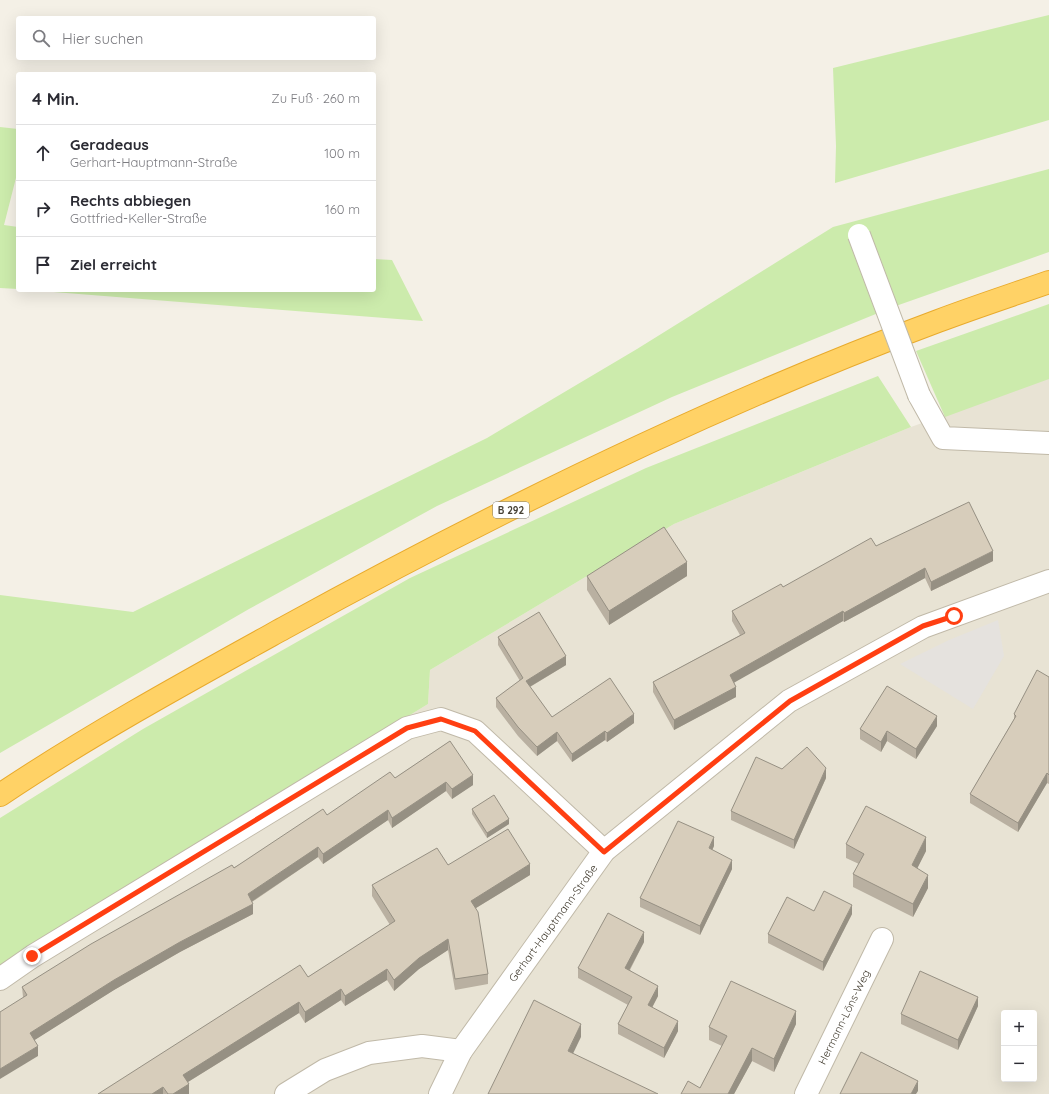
<!DOCTYPE html>
<html lang="de">
<meta charset="utf-8">
<style>
body{margin:0;font-family:Quicksand,sans-serif;background:#f2f2f3;color:#2b2b33}
.controls{position:absolute;right:12px;bottom:12px;display:grid;overflow:hidden;border-radius:4px;box-shadow:0 4px 16px #0002}
.controls button{width:36px;height:36px;display:grid;place-items:center;padding:0;border:0;border-bottom:1px solid #e1e1e2;background:#fff;color:#2b2b33;font:20px sans-serif}
.stop{position:absolute;width:12px;height:12px;margin:-9px;border:3px solid #ff3f12;border-radius:50%;background:#fff}
.stop.end{background:#ff3f12;border-color:#fff;box-shadow:0 1px 4px #0008}
.list{margin:0;padding:0;list-style:none}
h2{display:flex;justify-content:space-between;align-items:center;height:52px;margin:0;padding:0 16px;font-size:17px}
h2 small{font-size:13px;font-weight:400;color:#7c7c81}
.list li{display:grid;grid-template-columns:26px 1fr auto;gap:12px;align-items:center;box-sizing:border-box;height:56px;padding:0 16px;border-top:1px solid #e1e1e2}
.list b{display:block;font-size:15px;white-space:nowrap}
.list p{margin:0;font-size:13px;white-space:nowrap;color:#7c7c81}
.list em{font-size:13px;font-style:normal;color:#7c7c81}
.icon{flex:none;width:22px;height:22px;fill:none;stroke:currentColor;stroke-width:2;stroke-linecap:round;stroke-linejoin:round}
.map{position:relative;flex:none;width:1049px;height:1094px;overflow:hidden}
.search{position:absolute;background:#fff;box-shadow:0 4px 16px #0002;left:16px;top:16px;width:360px;height:44px;display:flex;align-items:center;gap:10px;box-sizing:border-box;padding:0 14px;border-radius:4px;color:#7c7c81;font-size:15px}
.panel{position:absolute;background:#fff;box-shadow:0 4px 16px #0002;left:16px;top:72px;width:360px;height:220px;border-radius:4px}
.map>svg:first-child{display:block}
</style>
<div class="map">
<svg width="1049" height="1094" viewBox="0 0 1049 1094">
<rect width="100%" height="100%" fill="#f4f0e6"/>
<path fill="#e8e3d4" fill-rule="evenodd" d="M1049,377V1094H0V965L428,704L430,670L674,524L911,427ZM1004,1013H1034V1079H1004Z"/>
<g fill="#ccebac">
<path d="M1049,15V120L835,183L836,146L833,68Z"/>
<path d="M0,127L18,129V170L4,225L18,227V289L0,288Z"/>
<path d="M1049,169V252L893,307L672,397L437,506L249,609L0,753V595L133,612L487,438L637,349L833,227Z"/>
<path d="M374,259L392,260L423,321L28,290H374Z"/>
<path d="M1049,304V379L945,417L916,351Z"/>
<path d="M878,376L911,427L674,524L430,670L428,704L0,965V818L143,729L410,578L646,468Z"/>
</g>
<path fill="#e5e2de" d="M998,620L1004,656L973,709L900,664L949,640Z"/>
<g fill="none" stroke-linecap="round" stroke-linejoin="round">
<g stroke="#c0b9a8" stroke-width="24">
<g id="street">
<path d="M919,395L943,438L1049,443"/>
<path d="M0,979L33,956L407,728L441,719L475,731L604,851"/>
<path d="M286,1094L325,1070L369,1053L422,1046L461,1051"/>
<path d="M440,1094L461,1051L604,851L789,701L923,627L1049,581"/>
<path d="M806,1094L882,939"/>
</g>
</g>
<g stroke="#e8aa2c" stroke-width="24">
<path id="highway" d="M0,795C91,734 188,681 284,628C493,513 714,404 938,321C975,307 1012,295 1049,282"/>
</g>
<use href="#street" stroke="#fff" stroke-width="22"/>
<use href="#highway" stroke="#ffd266" stroke-width="22"/>
<g stroke="#c0b9a8" stroke-width="24" stroke-linecap="butt">
<path id="street-bridge" d="M859,235L919,395"/>
</g>
<use href="#street-bridge" stroke="#fff" stroke-width="22"/>
</g>
<g fill="#b9b0a1">
<path d="M876,546L993,561L931,591L925,578L844,622L843,621L734,682L736,697L674,730L653,692V682L740,635L732,621V611L783,587Z"/>
<path d="M587,576H687L609,625L587,590Z"/>
<path d="M498,637L566,665L530,687L552,717L634,723L607,742L605,740L572,762L557,741L537,756L518,736L496,707V698L520,681L498,645Z"/>
<path d="M1049,677V784L1047,783L1018,832L970,803V794L1014,719V714Z"/>
<path d="M937,726L916,759L887,741L881,752L860,739V729Z"/>
<path d="M450,741L473,785L452,799L446,791L392,828L388,820L323,864L318,857L252,902L253,914L180,952L114,990L34,1040L38,1056L23,997L22,987L327,815L395,778Z"/>
<path d="M826,778L794,849L731,820V811Z"/>
<path d="M472,809L509,824L487,838L472,814Z"/>
<path d="M846,844L926,851L917,868L928,888L913,917L853,887V874L859,864L846,858Z"/>
<path d="M714,846L712,850L732,869L700,935L640,907V898Z"/>
<path d="M448,865L530,875L476,908L488,974V984L455,990L448,950L419,969L394,991L387,980L345,1006L341,1000L305,1023L299,1013L188,1082L189,1094H98L308,977L390,925L372,896V885Z"/>
<path d="M814,911L852,914L823,971L768,943V934Z"/>
<path d="M644,942L630,970L658,996L652,1008L678,1031L664,1058L618,1034V1024L628,1005L578,978V968Z"/>
<path d="M978,1006L958,1050L901,1024V1014Z"/>
<path d="M796,1024L774,1072L752,1061L734,1094H681L700,1088L722,1046L709,1040V1027Z"/>
</g>
<g fill="#969083">
<path d="M993,551V561L931,591V582Z"/>
<path d="M687,562V576L609,625V611Z"/>
<path d="M925,568V578L844,622V613Z"/>
<path d="M843,611V621L730,685V675Z"/>
<path d="M566,656V665L526,689V681Z"/>
<path d="M736,687V697L674,730V720Z"/>
<path d="M634,714V723L607,742V733Z"/>
<path d="M937,716V726L916,759V749Z"/>
<path d="M605,731V740L572,762V754Z"/>
<path d="M887,731V741L881,752V742Z"/>
<path d="M557,732V741L537,756V747Z"/>
<path d="M826,768V778L794,849V840Z"/>
<path d="M1047,773V783L1018,832V823Z"/>
<path d="M473,775V785L452,799V789Z"/>
<path d="M446,782V791L392,828V818Z"/>
<path d="M388,810V820L323,864V854Z"/>
<path d="M509,819V824L487,838V833Z"/>
<path d="M714,837V846L709,857V848Z"/>
<path d="M926,837V851L912,879V865Z"/>
<path d="M318,847V857L248,904V894Z"/>
<path d="M732,860V869L700,935V926Z"/>
<path d="M530,864V875L471,911V901Z"/>
<path d="M928,875V888L913,917V904Z"/>
<path d="M253,904V914L180,952L114,990L30,1043V1033L114,980L180,942Z"/>
<path d="M852,905V914L823,971V962Z"/>
<path d="M644,932V942L625,978V968Z"/>
<path d="M448,939V950L419,969L394,991V980L419,958Z"/>
<path d="M387,969V980L345,1006V996Z"/>
<path d="M658,986V996L648,1015V1005Z"/>
<path d="M341,989V1000L305,1023V1012Z"/>
<path d="M978,997V1006L958,1050V1040Z"/>
<path d="M299,1002V1013L183,1085V1075Z"/>
<path d="M796,1011V1024L774,1072V1059Z"/>
<path d="M678,1021V1031L664,1058V1048Z"/>
<path d="M581,1024V1037L568,1064V1051Z"/>
<path d="M38,1046V1056L0,1079V1069Z"/>
<path d="M752,1048V1061L734,1094H728Z"/>
<path d="M918,1081V1091L916,1094H911Z"/>
<path d="M189,1084V1094H173Z"/>
<path d="M163,1087V1094H152Z"/>
</g>
<g fill="#d7cdbb" stroke="#969083">
<path d="M969,502L993,551L931,582L925,568L844,613L843,611L730,675L736,687L674,720L653,682L745,633L732,611L781,584L783,587L871,538L876,546Z"/>
<path d="M664,527L687,562L609,611L587,576Z"/>
<path d="M539,612L566,656L526,681L552,717L610,678L634,714L607,733L605,731L572,754L557,732L537,747L518,727L496,698L523,678L498,637Z"/>
<path d="M1037,670L1049,677V775L1047,773L1018,823L970,794L1016,716L1014,714Z"/>
<path d="M887,686L937,716L916,749L887,731L881,742L860,729Z"/>
<path d="M450,741L473,775L452,789L446,782L392,818L388,810L323,854L318,847L248,894L253,904L180,942L114,980L30,1033L38,1046L0,1069V1012L27,995L22,987L91,944L232,865L234,868L323,809L327,815L390,772L395,778Z"/>
<path d="M807,747L826,768L794,840L731,811L756,757L782,769Z"/>
<path d="M494,795L509,819L487,833L472,809Z"/>
<path d="M866,806L926,837L912,865L928,875L913,904L853,874L864,854L846,844Z"/>
<path d="M678,821L714,837L709,848L732,860L700,926L640,898Z"/>
<path d="M508,829L530,864L471,901L478,912L488,974L455,979L448,939L419,958L394,980L387,969L345,996L341,989L305,1012L299,1002L183,1075L189,1084L173,1094H168L163,1087L152,1094H98L300,965L308,977L395,921L372,885L437,848L448,865Z"/>
<path d="M824,891L852,905L823,962L768,934L787,897L814,911Z"/>
<path d="M608,913L644,932L625,968L658,986L648,1005L678,1021L664,1048L618,1024L632,997L578,968Z"/>
<path d="M920,971L978,997L958,1040L901,1014Z"/>
<path d="M731,981L796,1011L774,1059L752,1048L728,1094H681L688,1081L700,1088L727,1036L709,1027Z"/>
<path d="M534,1000L581,1024L568,1051L658,1094H488Z"/>
<path d="M861,1052L918,1081L911,1094H840Z"/>
</g>
<g fill="none" stroke-linecap="round" stroke-linejoin="round">
<path stroke="#ff3f12" stroke-width="5" d="M32,956L407,728L441,719L475,731L604,852L790,701L923,626L954,616"/>
</g>
<g text-anchor="middle" dominant-baseline="central" stroke-width="3.5" stroke-linejoin="round" paint-order="stroke">
<rect fill="#fff" stroke="#7e7a72" stroke-width="1" x="493" y="502" width="36" height="16" rx="3"/>
<g font-size="10" font-weight="bold" fill="#474135">
<text x="511" y="510">B 292</text>
</g>
<g font-size="11" fill="#474135" stroke="#fff">
<text transform="translate(553 923) rotate(-54)">Gerhart-Hauptmann-Straße</text>
<text transform="translate(844 1017) rotate(-64)">Hermann-Löns-Weg</text>
</g>
</g>
</svg>
<div class="controls">
<button>+</button>
<button>−</button>
</div>
<div class="stop" style="left:954px;top:616px"></div>
<div class="stop end" style="left:32px;top:956px"></div>
<div class="search"><svg class="icon" aria-label="search" viewBox="0 0 24 24"><circle cx="10" cy="10" r="6"/><path d="M15 15l6 6"/></svg>Hier suchen</div>
<section class="panel">
<h2>4 Min.<small>Zu Fuß · 260 m</small></h2>
<ul class="list">
<li><svg class="icon" aria-label="ahead" viewBox="0 0 24 24"><path d="M12 20V5M6 11l6-6 6 6"/></svg><div><b>Geradeaus</b><p>Gerhart-Hauptmann-Straße</p></div><em>100 m</em></li>
<li><svg class="icon" aria-label="right" viewBox="0 0 24 24"><path d="M7 20v-9h11M14 6l5 5-5 5"/></svg><div><b>Rechts abbiegen</b><p>Gottfried-Keller-Straße</p></div><em>160 m</em></li>
<li><svg class="icon" aria-label="arrive" viewBox="0 0 24 24"><path d="M6 21V4h12l-3 4 3 4H6"/></svg><div><b>Ziel erreicht</b></div></li>
</ul>
</section>
</div>
